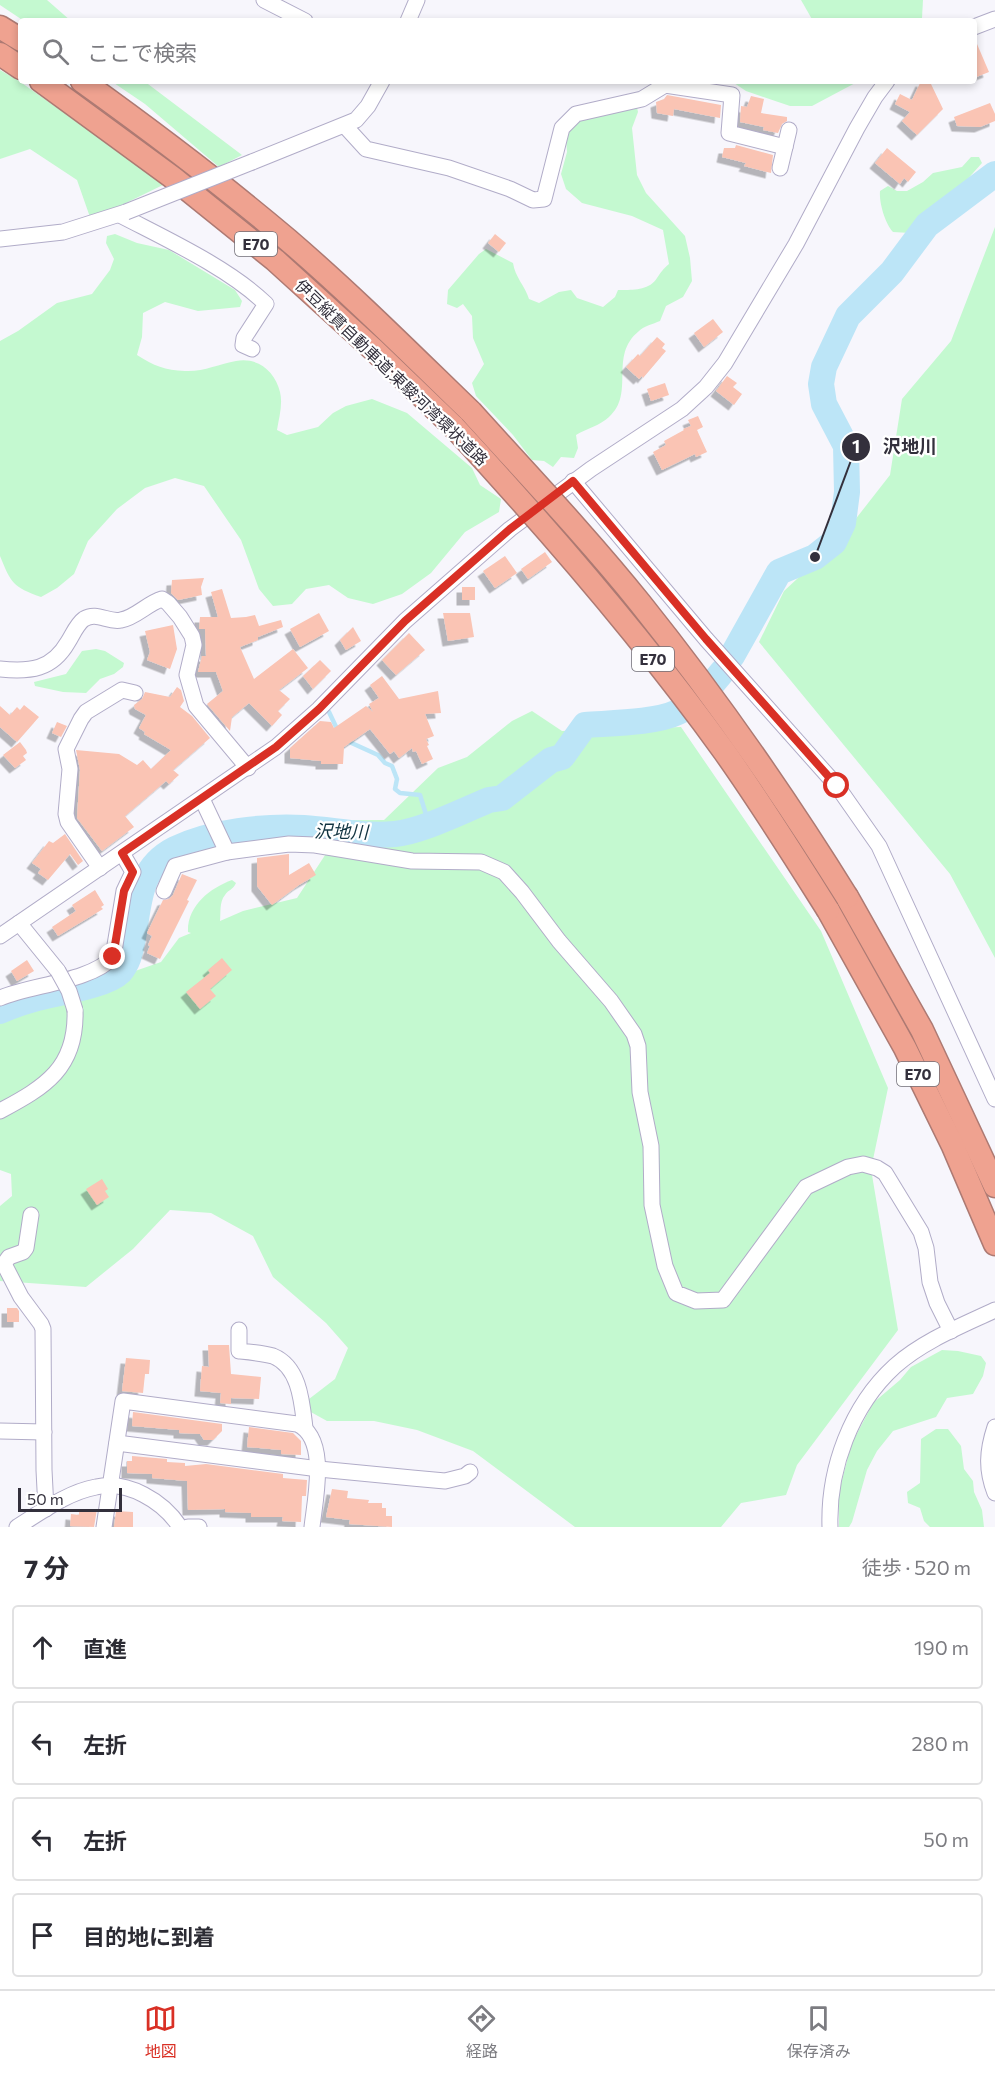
<!DOCTYPE html>
<html lang="ja">
<meta charset="utf-8">
<style>
body{margin:0;font-family:Commissioner,"Noto Sans JP",sans-serif;background:#f7f7f7;color:#2b2b33}
.scale{position:absolute;left:18px;bottom:15px;width:104px;box-sizing:border-box;padding-left:6px;border:3px solid #33303c;border-top:0;font-size:16px;line-height:21px;white-space:nowrap;color:#33303c;-webkit-text-stroke:4px #fff;paint-order:stroke}
.stop{position:absolute;width:18px;height:18px;margin:-14px;border:4px solid #d93025;border-radius:50%;background:#fff}
.stop.end{background:#d93025;border-color:#fff;box-shadow:0 2px 6px #0008}
.list{margin:0;padding:0;list-style:none}
h2{display:flex;justify-content:space-between;align-items:center;height:78px;margin:0;padding:0 24px;font-size:26px}
h2 small{font-size:20px;font-weight:400;color:#7c7c81}
.list li{display:grid;grid-template-columns:39px 1fr auto;gap:18px;align-items:center;box-sizing:border-box;height:84px;margin:0 12px 12px;padding:0 12px;border:2px solid #e1e1e2;border-radius:6px}
.list b{display:block;font-size:22px;white-space:nowrap}
.list em{font-size:20px;font-style:normal;color:#7c7c81}
.icon{flex:none;width:33px;height:33px;fill:none;stroke:currentColor;stroke-width:2;stroke-linecap:round;stroke-linejoin:round}
.map{position:relative;flex:none;width:995px;height:1527px;overflow:hidden}
.search{position:absolute;background:#fff;box-shadow:0 3px 9px #0003;left:18px;right:18px;top:18px;height:66px;display:flex;align-items:center;gap:15px;box-sizing:border-box;padding:0 21px;border-radius:6px;color:#7c7c81;font-size:22px}
.sheet{height:462px;background:#fff}
nav{display:flex;justify-content:space-around;align-items:center;box-sizing:border-box;height:84px;border-top:2px solid #e1e1e2;background:#fff;font-size:16px;color:#7c7c81}
nav a{display:grid;justify-items:center;gap:3px}
nav .on{color:#d93025}
.map>svg:first-child{display:block}
</style>
<div class="map">
<svg width="995" height="1527" viewBox="0 0 995 1527">
<defs>
<filter id="shadow"><feDropShadow dx="-5.5" dy="5.5" stdDeviation="0" flood-color="#0004"/></filter>
</defs>
<rect width="100%" height="100%" fill="#f7f6fc"/>
<g fill="#c4f9d0">
<path d="M0,0H47L71,21H24L0,5Z"/>
<path d="M801,0H923L922,18L919,21H813Z"/>
<path d="M0,70L19,81L165,184L91,220L77,180L30,149L0,159Z"/>
<path d="M111,81H144L242,155L219,167L145,104Z"/>
<path d="M731,81H859L812,106H790L746,91Z"/>
<path d="M636,103L638,112L632,128L637,175L646,193L685,236L690,258L692,281L683,297L666,306L660,321C653,324 644,326 639,331C608,356 636,393 609,417C601,425 586,429 576,435L578,448L574,458L561,457L553,467L544,461L532,460L513,435L476,396L472,383L484,364L473,338L472,316L463,304L457,308L447,304L448,290L479,254L486,249L513,263C515,277 525,286 529,299L539,303L559,292L571,290L577,298L603,307L615,297L618,290C631,290 649,291 657,278C661,272 663,269 669,264L663,230L632,216L582,203L566,189L561,174L567,152L566,139L569,125L582,114Z"/>
<path d="M971,157H979L982,163L956,192L936,205L925,220L916,226L910,233L893,232C885,223 879,203 880,191L888,186L897,191H907L923,182L933,173L962,167Z"/>
<path d="M995,227V958L950,874L759,642L784,591L840,539L890,475L902,399L951,341Z"/>
<path d="M115,234L137,243L169,250L235,290L242,301L240,307L198,311L165,302L143,313L142,337L137,355C154,366 165,370 185,371C203,372 219,364 236,361C258,357 275,371 280,392C283,404 279,418 277,430L287,435L318,427L333,413L346,406L372,399L407,413L472,468L480,485L501,499L499,512L465,532L431,573L402,594L373,604L348,598L329,585L306,589L292,604L273,606L259,589L241,540L204,486L175,478L145,488L117,509L88,541L74,574L57,588L41,597C13,587 11,583 0,556V341L18,331L57,303L92,294L110,270L114,259L106,243L107,236Z"/>
<path d="M96,649L105,651L124,663L123,667L114,674L100,679L86,693L63,692L35,686L34,682L66,674L82,651Z"/>
<path d="M532,711L562,731L681,727L821,931L888,1088L871,1169L898,1330L797,1465L786,1495L741,1503L721,1527H575L473,1451L417,1430L374,1421H327L309,1411V1399L335,1379L348,1348L326,1323L273,1277L253,1236L211,1213L170,1210L133,1249L86,1287L0,1281V1206L12,1196L11,1174L0,1170V1022L40,1004L161,962L179,938L191,933L188,932C187,906 210,888 232,880L236,883C233,890 229,889 225,895C219,902 221,913 220,921L243,911L297,898L331,846H231L220,821L384,820L438,768L467,757L512,721Z"/>
<path d="M942,1350L958,1351L981,1356L986,1363L983,1376L973,1394L947,1398L936,1417L893,1431L877,1451L867,1470L852,1522L849,1527H839V1492L851,1445L873,1403L900,1380L911,1367Z"/>
<path d="M936,1429H948L961,1446L964,1469L973,1481L974,1492L982,1510L984,1527H930L924,1521L920,1508L908,1503L907,1492L920,1483L921,1439Z"/>
</g>
<g fill="none" stroke-linecap="round" stroke-linejoin="round">
<g stroke="#bce5f7" stroke-width="4.5">
<path d="M329,712L338,731"/>
<path d="M345,740L378,755L385,763L392,766L397,779L395,789L400,793L420,795L429,824"/>
</g>
<g stroke="#bce5f7" stroke-width="26">
<path d="M732,656L779,572L815,557L834,542L843,523L847,492L846,446L824,404L821,384L824,367L848,316L892,272L927,225L995,174"/>
<path d="M0,1011C11,1006 23,1002 34,999C55,993 106,986 120,972C128,963 130,953 132,943C140,905 136,869 175,849C212,831 264,826 304,828C335,830 364,837 395,834C423,831 462,811 489,800L502,798L551,760L562,757L585,725C611,723 655,723 678,712C697,704 711,685 723,671"/>
</g>
</g>
<g fill="#fac4b4" filter="url(#shadow)">
<path d="M974,37L989,72L974,78Z"/>
<path d="M921,81L931,84L943,109L917,135L902,121L910,112L895,104L900,94L912,100Z"/>
<path d="M667,95L721,105L720,118L674,109L673,116L657,113L656,102L664,99Z"/>
<path d="M751,96L764,99L761,113L787,117V121L782,124L778,133L763,130L764,127L740,122L741,106L747,107Z"/>
<path d="M990,103L995,114V121L980,127L957,126L954,117Z"/>
<path d="M736,145L773,155L771,173L744,166L746,163L722,157L724,148H735Z"/>
<path d="M887,148L916,172L908,182L904,178L900,184L875,163Z"/>
<path d="M495,234L506,243L499,252L488,243Z"/>
<path d="M713,319L723,332L704,347L694,333Z"/>
<path d="M657,337L665,344L662,348L666,351L643,378L642,376L639,379L626,367L638,354L640,356Z"/>
<path d="M727,376L737,383L733,387L742,394L734,405L716,391Z"/>
<path d="M665,383L669,395L651,401L647,389Z"/>
<path d="M698,416L703,427L697,430L707,452L696,457L695,454L662,470L653,452L666,445L664,441L684,430L683,429L691,426L688,420Z"/>
<path d="M545,552L552,562L528,579L521,569Z"/>
<path d="M505,556L517,573L495,588L483,571Z"/>
<path d="M204,578L201,587L202,595L178,600L171,593L172,580Z"/>
<rect x="462" y="587" width="13" height="13"/>
<path d="M222,589L231,618L246,617L255,615L259,626L281,620L283,627L258,637V640L240,647L254,679L293,649L308,668L279,690L290,699L278,711L282,715L272,726L249,703L232,717L230,731L207,704L223,691L216,672H198L202,656H206L205,629H199L200,617H218L211,592Z"/>
<path d="M319,613L329,631L300,647L290,629Z"/>
<path d="M443,613H470L474,637L448,641Z"/>
<path d="M173,625L177,649L170,669L147,660L150,652L145,631Z"/>
<path d="M353,627L361,641L346,650L340,640Z"/>
<path d="M409,633L425,650L396,675L382,660Z"/>
<path d="M320,660L331,671L313,689L303,676Z"/>
<path d="M382,676L399,699L438,691L441,713L425,714L434,736L426,739L429,745L427,746L433,759L422,764L416,751L413,752L412,748L399,758L394,751L390,754L370,729L344,747L343,764H321V761L290,758V748L320,721L331,722L334,728L366,706L373,712L369,704L379,698L370,685Z"/>
<path d="M177,687L181,690L184,701L180,707L192,716L210,738L173,770L179,775L169,784L166,781L125,816L134,827L102,851L77,818L80,770L76,750L119,754L137,765L143,760L151,769L171,750L144,734L145,732L139,728L146,715L135,709L134,705L142,699L145,692L170,697Z"/>
<path d="M24,705L39,717L17,742L0,727V706L10,715L17,707L20,710Z"/>
<path d="M57,722L67,726L61,737L52,733Z"/>
<path d="M20,742L26,750L27,753L23,756L26,760L15,768L3,755Z"/>
<path d="M65,834L83,861L78,865L70,854L48,880L38,873L41,869L32,863L49,841L53,843Z"/>
<path d="M289,854V875L309,863L316,875L299,885L272,905L257,886V858Z"/>
<path d="M182,874L197,880L187,900L189,901L160,959L147,953L150,946L148,945L152,936L147,933L163,900L169,899L173,895Z"/>
<path d="M95,890L104,905L101,907L103,909L58,936L52,927L76,911L72,905Z"/>
<path d="M222,958L232,970L210,989L216,996L200,1009L186,992L210,973L208,970Z"/>
<path d="M27,960L34,971L17,981L11,971Z"/>
<path d="M102,1179L108,1189L105,1191L109,1197L97,1205L86,1189Z"/>
<path d="M7,1308H17L19,1311V1322H7Z"/>
<path d="M208,1345H229L231,1374L261,1377L259,1399L231,1398V1404L220,1403L221,1393L200,1391L202,1366L209,1367Z"/>
<path d="M126,1358L150,1360L149,1374H145L143,1393L122,1391Z"/>
<path d="M133,1412L222,1424V1431L213,1440H204L200,1434L179,1433V1430L132,1426Z"/>
<path d="M249,1427L293,1433L301,1441V1455L281,1454V1450L247,1447Z"/>
<path d="M132,1456L167,1459V1462L185,1463V1466L206,1464L283,1474V1478L307,1480L306,1496H302L301,1522L282,1521L283,1517H251V1513L225,1512V1509L188,1510L187,1481L152,1478V1474L127,1473V1461H132Z"/>
<path d="M332,1489L348,1491L347,1498L369,1500L368,1503H382V1508H386V1516H392V1527L349,1524L350,1520L326,1517Z"/>
<path d="M83,1509H97L94,1527L70,1526L71,1514L79,1515V1512H83Z"/>
<path d="M116,1511L133,1512V1527H114Z"/>
</g>
<g fill="none" stroke-linecap="round" stroke-linejoin="round">
<g stroke="#b1acc8" stroke-width="17">
<g id="minor">
<path d="M264,0L305,21"/>
<path d="M408,21L417,0"/>
<path d="M974,27L995,19"/>
<path d="M345,126L366,149L449,168L510,189L533,200L544,199L562,128L576,114L642,99L665,85L732,95L729,133L785,147"/>
<path d="M252,162L356,120L368,106L382,81"/>
<path d="M780,168L789,130"/>
<path d="M120,215C166,239 229,268 266,304L244,338L243,345L252,349"/>
<path d="M0,239L63,232L126,212"/>
<path d="M573,481L706,639L837,786L879,846L995,1099"/>
<path d="M0,669C30,672 52,670 68,642C73,634 77,624 84,619C97,611 108,623 121,620C135,618 148,603 162,599L168,603L180,617L192,636L194,645L187,675L196,706L248,768"/>
<path d="M202,799L227,852"/>
<path d="M100,868L68,822L66,814L70,769L66,749L81,719L86,712L122,690L135,693"/>
<path d="M164,891L175,866L227,852L289,844L315,845L412,861L481,862L504,872L522,892L559,941L611,1001L634,1034L638,1046L640,1092L651,1146L652,1205L665,1266L676,1293L696,1301L723,1300L806,1187L848,1167L863,1164L877,1168L885,1173L921,1232L926,1248L930,1282L937,1303L951,1331"/>
<path d="M19,923L58,971"/>
<path d="M0,936L276,747L319,709L405,621L510,529L591,469L682,409L706,387L725,363L796,244L857,128L875,97L887,81"/>
<path d="M0,998C31,985 92,981 113,957L124,891L133,872L122,853"/>
<path d="M0,1111C45,1087 77,1068 75,1010"/>
<path d="M31,1215L26,1248L23,1252L9,1257L4,1264L21,1297L41,1324L43,1329L44,1470L46,1509"/>
<path d="M239,1330V1351C250,1352 262,1353 273,1356C300,1367 302,1403 305,1428"/>
<path d="M995,1427C987,1451 986,1470 995,1493"/>
<path d="M0,1431L44,1432"/>
<path d="M117,1443L319,1469L412,1478L445,1481L465,1476L470,1472"/>
<path d="M17,1527C41,1512 68,1492 96,1487C128,1480 163,1501 180,1527"/>
<path d="M104,1527L123,1401L297,1424C329,1438 315,1499 312,1527"/>
<path d="M188,1527H199"/>
<path d="M830,1527C828,1469 851,1406 895,1366C923,1341 961,1326 995,1310"/>
</g>
</g>
<g stroke="#ad7a73" stroke-width="25">
<g id="highway">
<path d="M0,27L21,40"/>
<path d="M0,54L21,68"/>
<path d="M41,81L172,177L275,260L374,350L454,427"/>
<path d="M82,81C153,132 222,184 288,240C352,295 411,354 471,412"/>
<path d="M847,897L922,1030L995,1186"/>
<path d="M828,910L905,1048L953,1146L995,1244"/>
</g>
</g>
<use href="#minor" stroke="#fff" stroke-width="15"/>
<use href="#highway" stroke="#efa290" stroke-width="22"/>
<g stroke="#b1acc8" stroke-width="17" stroke-linecap="butt">
<g id="minor-bridge">
<path d="M126,212L252,162"/>
<path d="M58,971L69,991L75,1010"/>
</g>
</g>
<g stroke="#ad7a73" stroke-width="25" stroke-linecap="butt">
<g id="highway-bridge">
<path d="M471,412C528,475 587,537 640,603C716,698 783,794 847,897"/>
<path d="M454,427C549,530 642,637 724,751C761,803 794,856 828,910"/>
</g>
</g>
<use href="#minor-bridge" stroke="#fff" stroke-width="15"/>
<use href="#highway-bridge" stroke="#efa290" stroke-width="22"/>
</g>
<g fill="none" stroke-linecap="round" stroke-linejoin="round">
<path stroke="#d93025" stroke-width="8" d="M113,957L124,891L133,872L122,853L276,747L319,709L405,621L510,529L573,481L706,639L837,786"/>
</g>
<g text-anchor="middle" dominant-baseline="central" stroke-width="4.5" stroke-linejoin="round" paint-order="stroke">
<g fill="#fff" stroke="#706e76" stroke-width="1.5">
<rect x="235" y="232" width="42" height="24" rx="4.5"/>
<rect x="632" y="647" width="42" height="24" rx="4.5"/>
<rect x="897" y="1062" width="42" height="24" rx="4.5"/>
</g>
<g font-size="15" font-weight="bold" fill="#33303c">
<text x="256" y="244">E70</text>
<text x="653" y="659">E70</text>
<text x="918" y="1074">E70</text>
</g>
<g font-size="16" fill="#33303c" stroke="#fff">
<text transform="translate(392 372) rotate(44)">伊豆縦貫自動車道;東駿河湾環状道路</text>
</g>
<g font-size="18" font-style="italic" fill="#123441" stroke="#fff">
<text transform="translate(341 831) rotate(1)">沢地川</text>
</g>
</g>
<path fill="none" stroke="#33303c" stroke-width="2" d="M815 557L856 447"/>
<g fill="#33303c" stroke="#fff" stroke-width="2">
<circle cx="815" cy="557" r="6"/>
<circle cx="856" cy="447" r="15"/>
</g>
<g font-size="18" text-anchor="middle" font-weight="bold" fill="#fff">
<text x="856" y="453">1</text>
</g>
<g font-size="18" text-anchor="middle" font-weight="bold" fill="#33303c" stroke="#fff" stroke-width="4.5" stroke-linejoin="round" paint-order="stroke">
<text x="910" y="453">沢地川</text>
</g>
</svg>
<div class="scale">50 m</div>
<div class="stop" style="left:837px;top:786px"></div>
<div class="stop end" style="left:113px;top:957px"></div>
<div class="search"><svg class="icon" aria-label="search" viewBox="0 0 24 24"><circle cx="10" cy="10" r="6"/><path d="M15 15l6 6"/></svg>ここで検索</div>
</div>
<section class="sheet">
<h2>7 分<small>徒歩 · 520 m</small></h2>
<ul class="list">
<li><svg class="icon" aria-label="ahead" viewBox="0 0 24 24"><path d="M12 20V5M6 11l6-6 6 6"/></svg><div><b>直進</b></div><em>190 m</em></li>
<li><svg class="icon" aria-label="left" viewBox="0 0 24 24"><path d="M17 20v-9H6M10 6l-5 5 5 5"/></svg><div><b>左折</b></div><em>280 m</em></li>
<li><svg class="icon" aria-label="left" viewBox="0 0 24 24"><path d="M17 20v-9H6M10 6l-5 5 5 5"/></svg><div><b>左折</b></div><em>50 m</em></li>
<li><svg class="icon" aria-label="arrive" viewBox="0 0 24 24"><path d="M6 21V4h12l-3 4 3 4H6"/></svg><div><b>目的地に到着</b></div></li>
</ul>
</section>
<nav>
<a class="on"><svg class="icon" aria-label="map" viewBox="0 0 24 24"><path d="M3 6l6-2 6 2 6-2v14l-6 2-6-2-6 2zM9 4v14M15 6v14"/></svg>地図</a>
<a><svg class="icon" aria-label="directions" viewBox="0 0 24 24"><path d="M12 3l9 9-9 9-9-9zM9 14v-3h6M13 9l2 2-2 2"/></svg>経路</a>
<a><svg class="icon" aria-label="saved" viewBox="0 0 24 24"><path d="M7 4h10v16l-5-4-5 4z"/></svg>保存済み</a>
</nav>
